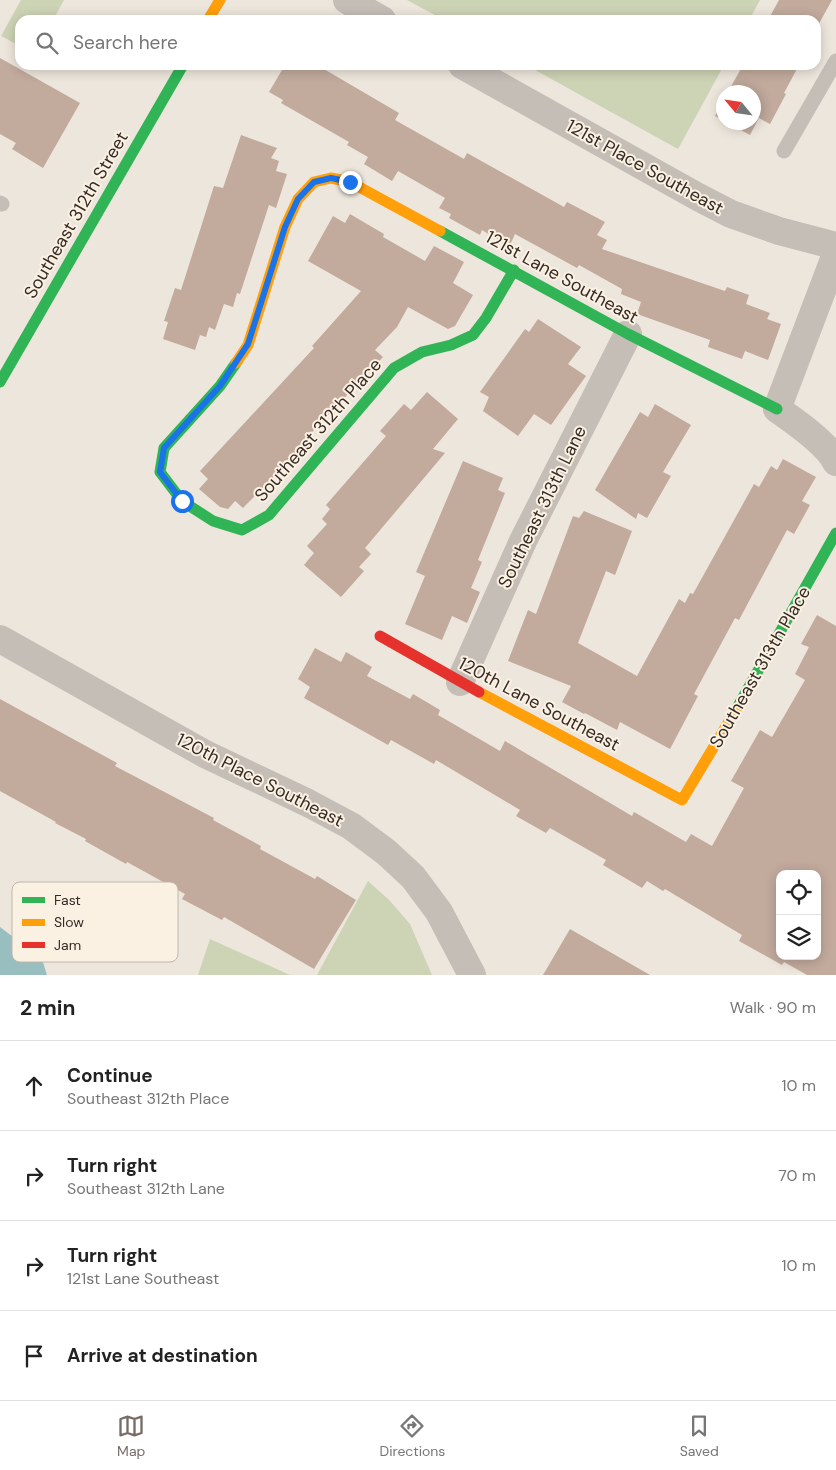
<!DOCTYPE html>
<meta charset="utf-8">
<style>
body{margin:0;font-family:"DM Sans",sans-serif;background:#f6f6f6;color:#222}
.controls{position:absolute;right:15px;bottom:15px;display:grid;overflow:hidden;border-radius:10px;box-shadow:0 2px 12px #0003}
.controls button{width:45px;height:45px;display:grid;place-items:center;padding:0;border:0;border-bottom:1px solid #e0e0e0;background:#fff;color:#222;font:25px sans-serif}
.compass{position:absolute;left:716px;top:85px;width:45px;height:45px;border-radius:50%;background:#fff;box-shadow:0 2px 12px #0003;rotate:299deg}
.stop{position:absolute;width:15px;height:15px;margin:-11px;border:4px solid #1a73e8;border-radius:50%;background:#fff}
.stop.end{background:#1a73e8;border-color:#fff;box-shadow:0 1px 5px #0008}
.list{margin:0;padding:0;list-style:none}
h2{display:flex;justify-content:space-between;align-items:center;height:65px;margin:0;padding:0 20px;font-size:21px}
h2 small{font-size:16px;font-weight:400;color:#767676}
.list li{display:grid;grid-template-columns:32px 1fr auto;gap:15px;align-items:center;box-sizing:border-box;height:90px;padding:0 20px;border-top:1px solid #e0e0e0}
.list b{display:block;font-size:19px;white-space:nowrap}
.list p{margin:0;font-size:16px;white-space:nowrap;color:#767676}
.list em{font-size:16px;font-style:normal;color:#767676}
.icon{flex:none;width:28px;height:28px;fill:none;stroke:currentColor;stroke-width:2;stroke-linecap:round;stroke-linejoin:round}
.map{position:relative;flex:none;width:836px;height:975px;overflow:hidden}
.search{position:absolute;background:#fff;box-shadow:0 2px 12px #0003;left:15px;right:15px;top:15px;height:55px;display:flex;align-items:center;gap:12px;box-sizing:border-box;padding:0 18px;border-radius:15px;color:#767676;font-size:19px}
.sheet{height:425px;background:#fff}
nav{display:flex;justify-content:space-around;align-items:center;box-sizing:border-box;height:70px;border-top:1px solid #e0e0e0;background:#fff;font-size:14px;color:#767676}
nav a{display:grid;justify-items:center;gap:2px}
nav .on{color:#766c65}
.map>svg:first-child{display:block}
</style>
<div class="map">
<svg width="836" height="975" viewBox="0 0 836 975">
<rect width="100%" height="100%" fill="#ede6dc"/>
<g fill="#cdd3b5">
<path d="M21,0H64L53,20H20V46L1,36Z"/>
<path d="M407,0H760L749,20H444Z"/>
<path d="M526,65H724L678,149Z"/>
<path d="M368,881L390,901L410,924L432,975H317Z"/>
<path d="M210,939L290,975H198Z"/>
</g>
<path fill="#98bebf" d="M0,927L42,959L47,975H0Z"/>
<g fill="#c2aa9d" fill-rule="evenodd">
<path d="M779,0H832L816,29V20H768Z"/>
<path d="M0,58L80,103L43,168L12,149L16,143L0,134Z"/>
<path d="M285,65H317L399,113L395,120L464,159L467,153L564,207L567,202L605,222L597,235L607,240L602,249L725,291L727,287L749,295L746,304L770,313L767,319L781,324L768,360L745,351L742,359L708,347L710,340L637,314L641,302L621,294L622,289L579,265L577,268L515,234L509,247L482,230L480,235L449,218L451,214L439,208L445,198L398,171L392,181L364,164L368,157L347,145L349,142L281,103L283,100L269,92Z"/>
<path d="M743,65H799L784,93L786,94L770,124L759,118L750,135L726,122H754V92H728Z"/>
<path d="M724,100V121L715,116Z"/>
<path d="M241,135L277,148L271,158L279,161L276,171L287,174L276,208L269,205L240,294L237,293L233,307L224,304L215,330L209,327L206,337L200,335L195,350L163,339L168,322L164,321L175,288L181,290L214,186L223,188Z"/>
<path d="M350,214L384,234L383,237L425,261L434,246L464,262L453,283L473,295L455,326L448,329L408,307L397,327L375,350L383,357L298,447L300,450L243,508L235,501L228,509L220,507L199,489L208,479L200,471L314,348L312,346L361,291L308,261L333,216L345,223Z"/>
<path d="M538,319L581,347L568,364L586,376L551,425L534,414L518,436L483,411L489,397L480,392L525,329L529,332Z"/>
<path d="M427,392L458,419L433,449L445,453L365,548L371,554L359,567L364,571L341,597L304,565L314,553L307,546L327,524L322,519L330,509L326,505L386,436L380,431L404,404L411,410Z"/>
<path d="M655,404L691,425L663,472L671,476L647,518L638,513L636,519L595,490L640,412L648,417Z"/>
<path d="M783,459L816,477L802,501L810,505L794,534L787,530L739,620L735,618L694,694L698,696L670,749L620,722L617,730L585,713L584,714L562,702L571,686L508,661L528,610L536,614L573,516L579,518L584,511L632,531L615,575L606,571L578,643L637,676L679,599L685,603L690,593L693,594L754,484L759,487L771,466L777,470Z"/>
<path d="M463,461L503,478L498,490L505,493L478,560L482,562L471,588L480,592L467,623L452,616L442,640L405,624L425,576L416,572Z"/>
<path d="M817,615L836,626V975H807L784,962L782,965L739,941L742,935L665,889L663,891L647,881L642,888L603,865L606,860L550,828L546,833L516,816L520,810L436,760L434,764L391,740L388,745L304,698L310,687L298,679L315,648L341,662L346,652L372,667L367,676L410,699L413,694L440,710L438,715L500,751L505,741L632,816L634,812L686,842L691,834L712,846L744,788L731,781L760,730L772,737L805,680L795,674L809,647L801,644ZM780,874H817V956H780Z"/>
<path d="M0,699L117,763L115,766L214,818L213,820L261,846L260,849L315,879L317,876L356,900L314,969L224,917L222,920L182,899L185,894L127,862L126,864L85,841L86,839L55,823L56,822L0,791Z"/>
<path d="M570,929L650,975H543Z"/>
</g>
<g fill="none" stroke-linecap="round" stroke-linejoin="round">
<g stroke="#c5beb7" stroke-width="15">
<path d="M784,151L836,61"/>
<path d="M0,203L2,204"/>
</g>
<g stroke="#c5beb7" stroke-width="28">
<path d="M347,0L382,20"/>
<path d="M462,65L698,197L731,214L779,231L836,246"/>
<path d="M836,254L777,409C794,421 827,443 836,462"/>
<path d="M0,639L205,754L308,803L351,826L386,852L413,877L439,912L472,975"/>
<path d="M460,682L523,541L628,334"/>
</g>
<g stroke="#30b455" stroke-width="11">
<path d="M440,231L628,334L777,409"/>
<path d="M236,363L220,386L164,448L160,472L182,501L213,521L242,530L269,515L394,368L422,352L451,345L473,335L486,318L514,270"/>
<path d="M0,382L183,65"/>
<path d="M737,708L836,533"/>
</g>
<g stroke="#ff9f0a" stroke-width="11">
<path d="M208,20L220,0"/>
<path d="M236,363L248,345L285,227L298,199L314,182L331,178L350,182L440,231"/>
<path d="M479,692L682,800L737,708"/>
</g>
<path stroke="#e5322d" stroke-width="11" d="M380,636L479,692"/>
</g>
<g fill="none" stroke-linecap="round" stroke-linejoin="round">
<path stroke="#1a73e8" stroke-width="6" d="M182,501L160,472L164,448L220,386L248,344L285,227L298,199L314,182L331,178L350,182"/>
</g>
<g text-anchor="middle" dominant-baseline="central" stroke-width="4" stroke-linejoin="round" paint-order="stroke">
<g font-size="18" fill="#362b25" stroke="#fbf1e3">
<text transform="translate(645 167) rotate(29)">121st Place Southeast</text>
<text transform="translate(76 215) rotate(-60)">Southeast 312th Street</text>
<text transform="translate(562 277) rotate(29)">121st Lane Southeast</text>
<text transform="translate(318 430) rotate(-49)">Southeast 312th Place</text>
<text transform="translate(542 507) rotate(-64)">Southeast 313th Lane</text>
<text transform="translate(760 667) rotate(-60)">Southeast 313th Place</text>
<text transform="translate(539 704) rotate(28)">120th Lane Southeast</text>
<text transform="translate(260 780) rotate(27)">120th Place Southeast</text>
</g>
</g>
<rect x="12" y="882" width="166" height="80" rx="8" fill="#fbf1e3" stroke="#c0b6aa" stroke-width="1"/>
<rect x="22" y="897" width="23" height="6" fill="#30b455"/>
<rect x="22" y="919" width="23" height="7" fill="#ff9f0a"/>
<rect x="22" y="942" width="23" height="6" fill="#e5322d"/>
<g font-size="14" fill="#362b25">
<text x="54" y="905">Fast</text>
<text x="54" y="927">Slow</text>
<text x="54" y="950">Jam</text>
</g>
</svg>
<div class="controls">
<button><svg class="icon" aria-label="locate" viewBox="0 0 24 24"><circle cx="12" cy="12" r="6"/><path d="M12 2v4M12 18v4M2 12h4M18 12h4"/></svg></button>
<button><svg class="icon" aria-label="layers" viewBox="0 0 24 24"><path d="M12 4l9 5-9 5-9-5zM3 14l9 5 9-5"/></svg></button>
</div>
<svg class="compass" viewBox="-18 -18 36 36"><path d="M0-13l5 13h-10z" fill="#e53935"/><path d="M0 13l5-13h-10z" fill="#767676"/></svg>
<div class="stop" style="left:182px;top:501px"></div>
<div class="stop end" style="left:350px;top:182px"></div>
<div class="search"><svg class="icon" aria-label="search" viewBox="0 0 24 24"><circle cx="10" cy="10" r="6"/><path d="M15 15l6 6"/></svg>Search here</div>
</div>
<section class="sheet">
<h2>2 min<small>Walk · 90 m</small></h2>
<ul class="list">
<li><svg class="icon" aria-label="ahead" viewBox="0 0 24 24"><path d="M12 20V5M6 11l6-6 6 6"/></svg><div><b>Continue</b><p>Southeast 312th Place</p></div><em>10 m</em></li>
<li><svg class="icon" aria-label="right" viewBox="0 0 24 24"><path d="M7 20v-9h11M14 6l5 5-5 5"/></svg><div><b>Turn right</b><p>Southeast 312th Lane</p></div><em>70 m</em></li>
<li><svg class="icon" aria-label="right" viewBox="0 0 24 24"><path d="M7 20v-9h11M14 6l5 5-5 5"/></svg><div><b>Turn right</b><p>121st Lane Southeast</p></div><em>10 m</em></li>
<li><svg class="icon" aria-label="arrive" viewBox="0 0 24 24"><path d="M6 21V4h12l-3 4 3 4H6"/></svg><div><b>Arrive at destination</b></div></li>
</ul>
</section>
<nav>
<a class="on"><svg class="icon" aria-label="map" viewBox="0 0 24 24"><path d="M3 6l6-2 6 2 6-2v14l-6 2-6-2-6 2zM9 4v14M15 6v14"/></svg>Map</a>
<a><svg class="icon" aria-label="directions" viewBox="0 0 24 24"><path d="M12 3l9 9-9 9-9-9zM9 14v-3h6M13 9l2 2-2 2"/></svg>Directions</a>
<a><svg class="icon" aria-label="saved" viewBox="0 0 24 24"><path d="M7 4h10v16l-5-4-5 4z"/></svg>Saved</a>
</nav>
